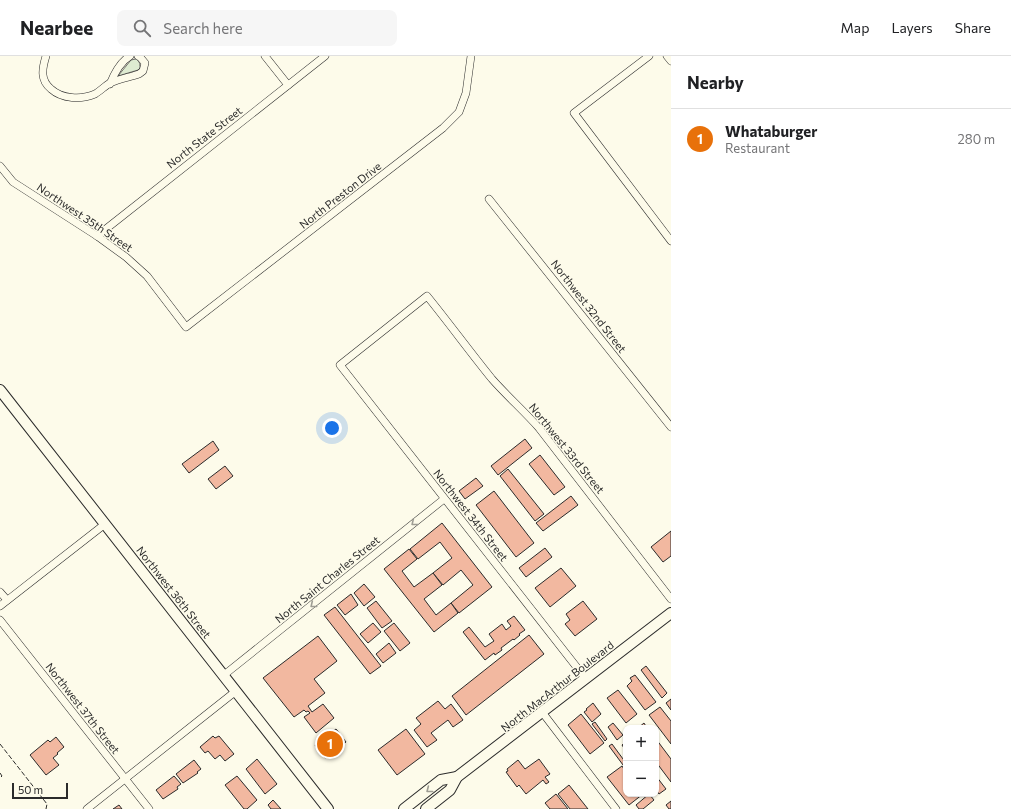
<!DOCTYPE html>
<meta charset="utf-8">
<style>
body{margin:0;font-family:Commissioner,sans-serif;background:#f6f6f6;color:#202124}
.controls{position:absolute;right:12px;bottom:12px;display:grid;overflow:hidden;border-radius:8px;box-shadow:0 1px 3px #0004}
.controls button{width:36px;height:36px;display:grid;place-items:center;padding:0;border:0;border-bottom:1px solid #e0e0e0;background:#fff;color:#202124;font:20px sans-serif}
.scale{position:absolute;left:12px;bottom:10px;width:56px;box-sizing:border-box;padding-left:4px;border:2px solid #2b2b2b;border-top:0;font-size:11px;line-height:14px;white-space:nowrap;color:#2b2b2b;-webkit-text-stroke:3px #fdfbea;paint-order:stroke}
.you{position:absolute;left:332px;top:372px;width:14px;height:14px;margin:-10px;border:3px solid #fff;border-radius:50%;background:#1a73e8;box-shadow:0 0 0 6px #1a73e833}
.badge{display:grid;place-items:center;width:26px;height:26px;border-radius:50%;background:#0f766e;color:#fff;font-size:13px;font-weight:700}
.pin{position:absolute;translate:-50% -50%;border:2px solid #fff;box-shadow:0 1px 4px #0006}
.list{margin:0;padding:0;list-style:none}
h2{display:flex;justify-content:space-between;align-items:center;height:52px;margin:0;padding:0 16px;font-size:17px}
h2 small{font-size:13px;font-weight:400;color:#757577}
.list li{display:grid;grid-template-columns:26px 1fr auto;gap:12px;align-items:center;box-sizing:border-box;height:60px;padding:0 16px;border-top:1px solid #e0e0e0}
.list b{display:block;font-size:15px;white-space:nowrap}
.list p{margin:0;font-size:13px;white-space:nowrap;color:#757577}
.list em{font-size:13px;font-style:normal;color:#757577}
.icon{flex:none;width:22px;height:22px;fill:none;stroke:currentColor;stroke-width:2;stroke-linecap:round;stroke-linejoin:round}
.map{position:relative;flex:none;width:671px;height:753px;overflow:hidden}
header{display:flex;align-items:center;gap:24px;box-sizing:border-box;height:56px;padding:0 20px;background:#fff;border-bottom:1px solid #e0e0e0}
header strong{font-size:19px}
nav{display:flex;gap:22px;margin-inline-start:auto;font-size:14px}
.search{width:280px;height:36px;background:#f6f6f6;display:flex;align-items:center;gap:10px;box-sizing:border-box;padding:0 14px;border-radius:8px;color:#757577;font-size:15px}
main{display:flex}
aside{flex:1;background:#fff}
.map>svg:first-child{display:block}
</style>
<header>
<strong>Nearbee</strong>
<div class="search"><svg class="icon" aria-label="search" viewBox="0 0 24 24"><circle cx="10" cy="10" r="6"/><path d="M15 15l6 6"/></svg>Search here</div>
<nav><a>Map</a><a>Layers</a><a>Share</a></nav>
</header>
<main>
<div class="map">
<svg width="671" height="753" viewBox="0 0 671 753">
<rect width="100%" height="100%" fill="#fdfbea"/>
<path fill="#deebd1" stroke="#74746e" d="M136,3C139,5 140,7 140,12L138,14L118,20L131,4Z"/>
<g fill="#f2b8a0" stroke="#2b2b2b">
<path d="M525,383L532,392L498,419L491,410Z"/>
<path d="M213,385L219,394L189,417L182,408Z"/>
<path d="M540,399L565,431L554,439L529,408Z"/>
<path d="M225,410L233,420L216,433L208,423Z"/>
<path d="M508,413L544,458L535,465L500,420Z"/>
<path d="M476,422L483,430L465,443L459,435Z"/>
<path d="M494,435L534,487L516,501L476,449Z"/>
<path d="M571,440L578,449L543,475L536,467Z"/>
<path d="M442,467L492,531L459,557L451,547L473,529L461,514L443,529L433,517L452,502L440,486L418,503L410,493Z"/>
<path d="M671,475V500L663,506L651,491Z"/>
<path d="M545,492L552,501L526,521L519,512Z"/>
<path d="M409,493L417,503L402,515L414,531L433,517L442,529L424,543L436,559L451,547L458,557L434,576L384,513Z"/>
<path d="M561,512L576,530L550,551L535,532Z"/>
<path d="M364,528L375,541L364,550L354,537Z"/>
<path d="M351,538L358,549L345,559L337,549Z"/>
<path d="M376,545L392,565L382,572L367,552Z"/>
<path d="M583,545L597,563L575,580L565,568L570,564L566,558Z"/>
<path d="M335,551L381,610L370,618L324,559Z"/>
<path d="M514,560L525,574L519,578L520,579L514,584L513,583L501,592L502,594L495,599L494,597L485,604L463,576L469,571L485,591L494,585L489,578L502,568L506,574L511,570L507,565Z"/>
<path d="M373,567L381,576L368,587L360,578Z"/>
<path d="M394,567L410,587L400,595L384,575Z"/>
<path d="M529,579L544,598L466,659L452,640Z"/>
<path d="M318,580L337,605L314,623L325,637L308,650L312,656L323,648L334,662L316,677L304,661L310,657L308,655L306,656L304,654L294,661L263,622Z"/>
<path d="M389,587L396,597L383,607L376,598Z"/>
<path d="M646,610L667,637L662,642L641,614Z"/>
<path d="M635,619L656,646L645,654L627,630L632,625L630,622Z"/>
<path d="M618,634L637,658L626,667L607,642Z"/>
<path d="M671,643V654L666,647Z"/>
<path d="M438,645L445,653L451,648L463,664L453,671L448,664L431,677L437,684L427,691L414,674L421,668L416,662Z"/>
<path d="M593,647L601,658L592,666L584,656L587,654L586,653Z"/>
<path d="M660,651L671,665V688L649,659Z"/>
<path d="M581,658L604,687L590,698L568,669Z"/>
<path d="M595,666L607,683L605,685L592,668Z"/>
<path d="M613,667L623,679L617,684L608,671Z"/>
<path d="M644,667L647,672H638Z"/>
<path d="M336,673L346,686L325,702L315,689Z"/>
<path d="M406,673L425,698L397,719L378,694Z"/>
<path d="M213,680L215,682L219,680L234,698L225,705L220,699L215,703L208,695L205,697L200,691Z"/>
<path d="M56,681L64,691L57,697L58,698L53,702L59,709L46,719L30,699L48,684L50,686Z"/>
<path d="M656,683L671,703V726L656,706Z"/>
<path d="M626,686V695L622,689Z"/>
<path d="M612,688L626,707V713L609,690Z"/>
<path d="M257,703L277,728L265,738L246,713Z"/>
<path d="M539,703L550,718L545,721L549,726L546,728L543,724L526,738L519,729L517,731L506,716L508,715L507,713L518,704L525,713Z"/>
<path d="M194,704L201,713L197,716L198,717L183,727L176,718Z"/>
<path d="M622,710L626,716V738H643L629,749L607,721Z"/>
<path d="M174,720L181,728L177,731L178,733L163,743L156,734Z"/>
<path d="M237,720L257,744L247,753H244L225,729Z"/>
<path d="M656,720L666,733L659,738L656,734Z"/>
<path d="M569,729L588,753H570L558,738Z"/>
<path d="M556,738L568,753H550L545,747Z"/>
<path d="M649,738L654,744L643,753H639L636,749Z"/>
<path d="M273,744L281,753H271L268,749Z"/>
<path d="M671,745V753H669L666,749Z"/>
<path d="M119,749L122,753H113Z"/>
</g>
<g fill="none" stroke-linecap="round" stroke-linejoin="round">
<g stroke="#2b2b2b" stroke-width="8">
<g id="minor">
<path d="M46,0C42,13 40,24 51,33C62,43 81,44 95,38C100,35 105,30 110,27C119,23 130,21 139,18L143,15L145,7L140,1L138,0"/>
<path d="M265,0L288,29"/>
<path d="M649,0L574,57L671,185"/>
<path d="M667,0L671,5"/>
<path d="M110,28C114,18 120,6 130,0"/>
<path d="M0,110L13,126L97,180L126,201L147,220L186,271L443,72L459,56L466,37L471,0"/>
<path d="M489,143L671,371"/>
<path d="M97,180L325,0"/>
<path d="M0,536L7,544"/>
<path d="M0,550L105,468"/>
<path d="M0,564L149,753"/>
<path d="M224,619L444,443"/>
<path d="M586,623L340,309L427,240C449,267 470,296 492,323C507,340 524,355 539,372L671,543"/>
<path d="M542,656L616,753"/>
<path d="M87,753L236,635"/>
</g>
</g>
<g stroke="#2b2b2b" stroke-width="12">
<g id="secondary">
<path d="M0,334L328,753"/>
<path d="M404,753L441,724L457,721"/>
<path d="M426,753L450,734L457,721L671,557"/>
</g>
</g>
<use href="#minor" stroke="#fdfbea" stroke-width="7"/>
<use href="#secondary" stroke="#fdfbea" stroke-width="10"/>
<g stroke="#2b2b2b" stroke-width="1" stroke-dasharray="5 2" stroke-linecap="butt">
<path d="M0,688L47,748L46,753"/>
<path d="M0,717L2,720L0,722"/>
</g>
</g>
<defs><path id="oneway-chevron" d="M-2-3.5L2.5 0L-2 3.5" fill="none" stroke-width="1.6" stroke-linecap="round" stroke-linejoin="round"/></defs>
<g stroke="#9e9d94">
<use href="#oneway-chevron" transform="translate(414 467) rotate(141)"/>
<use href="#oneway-chevron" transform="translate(313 549) rotate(141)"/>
<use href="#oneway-chevron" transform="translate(429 734) rotate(142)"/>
</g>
<g text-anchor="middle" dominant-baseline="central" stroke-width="3" stroke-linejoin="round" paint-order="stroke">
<g font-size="11" fill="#2b2b2b" stroke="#fdfbea">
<text transform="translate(204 81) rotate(-38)">North State Street</text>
<text transform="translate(340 139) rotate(-38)">North Preston Drive</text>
<text transform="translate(85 161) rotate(34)">Northwest 35th Street</text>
<text transform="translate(589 250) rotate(52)">Northwest 32nd Street</text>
<text transform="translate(567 392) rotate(51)">Northwest 33rd Street</text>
<text transform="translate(471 459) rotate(52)">Northwest 34th Street</text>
<text transform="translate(327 523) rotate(-39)">North Saint Charles Street</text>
<text transform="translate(174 536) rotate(52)">Northwest 36th Street</text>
<text transform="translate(557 630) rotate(-38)">North MacArthur Boulevard</text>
<text transform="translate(83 652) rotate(52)">Northwest 37th Street</text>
</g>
</g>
</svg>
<div class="controls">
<button>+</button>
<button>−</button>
</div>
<div class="scale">50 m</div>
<div class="you"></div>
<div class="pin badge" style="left:330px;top:688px;background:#e8710a">1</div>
</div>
<aside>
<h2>Nearby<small></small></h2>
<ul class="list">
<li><span class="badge" style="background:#e8710a">1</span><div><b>Whataburger</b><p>Restaurant</p></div><em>280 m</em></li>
</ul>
</aside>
</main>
